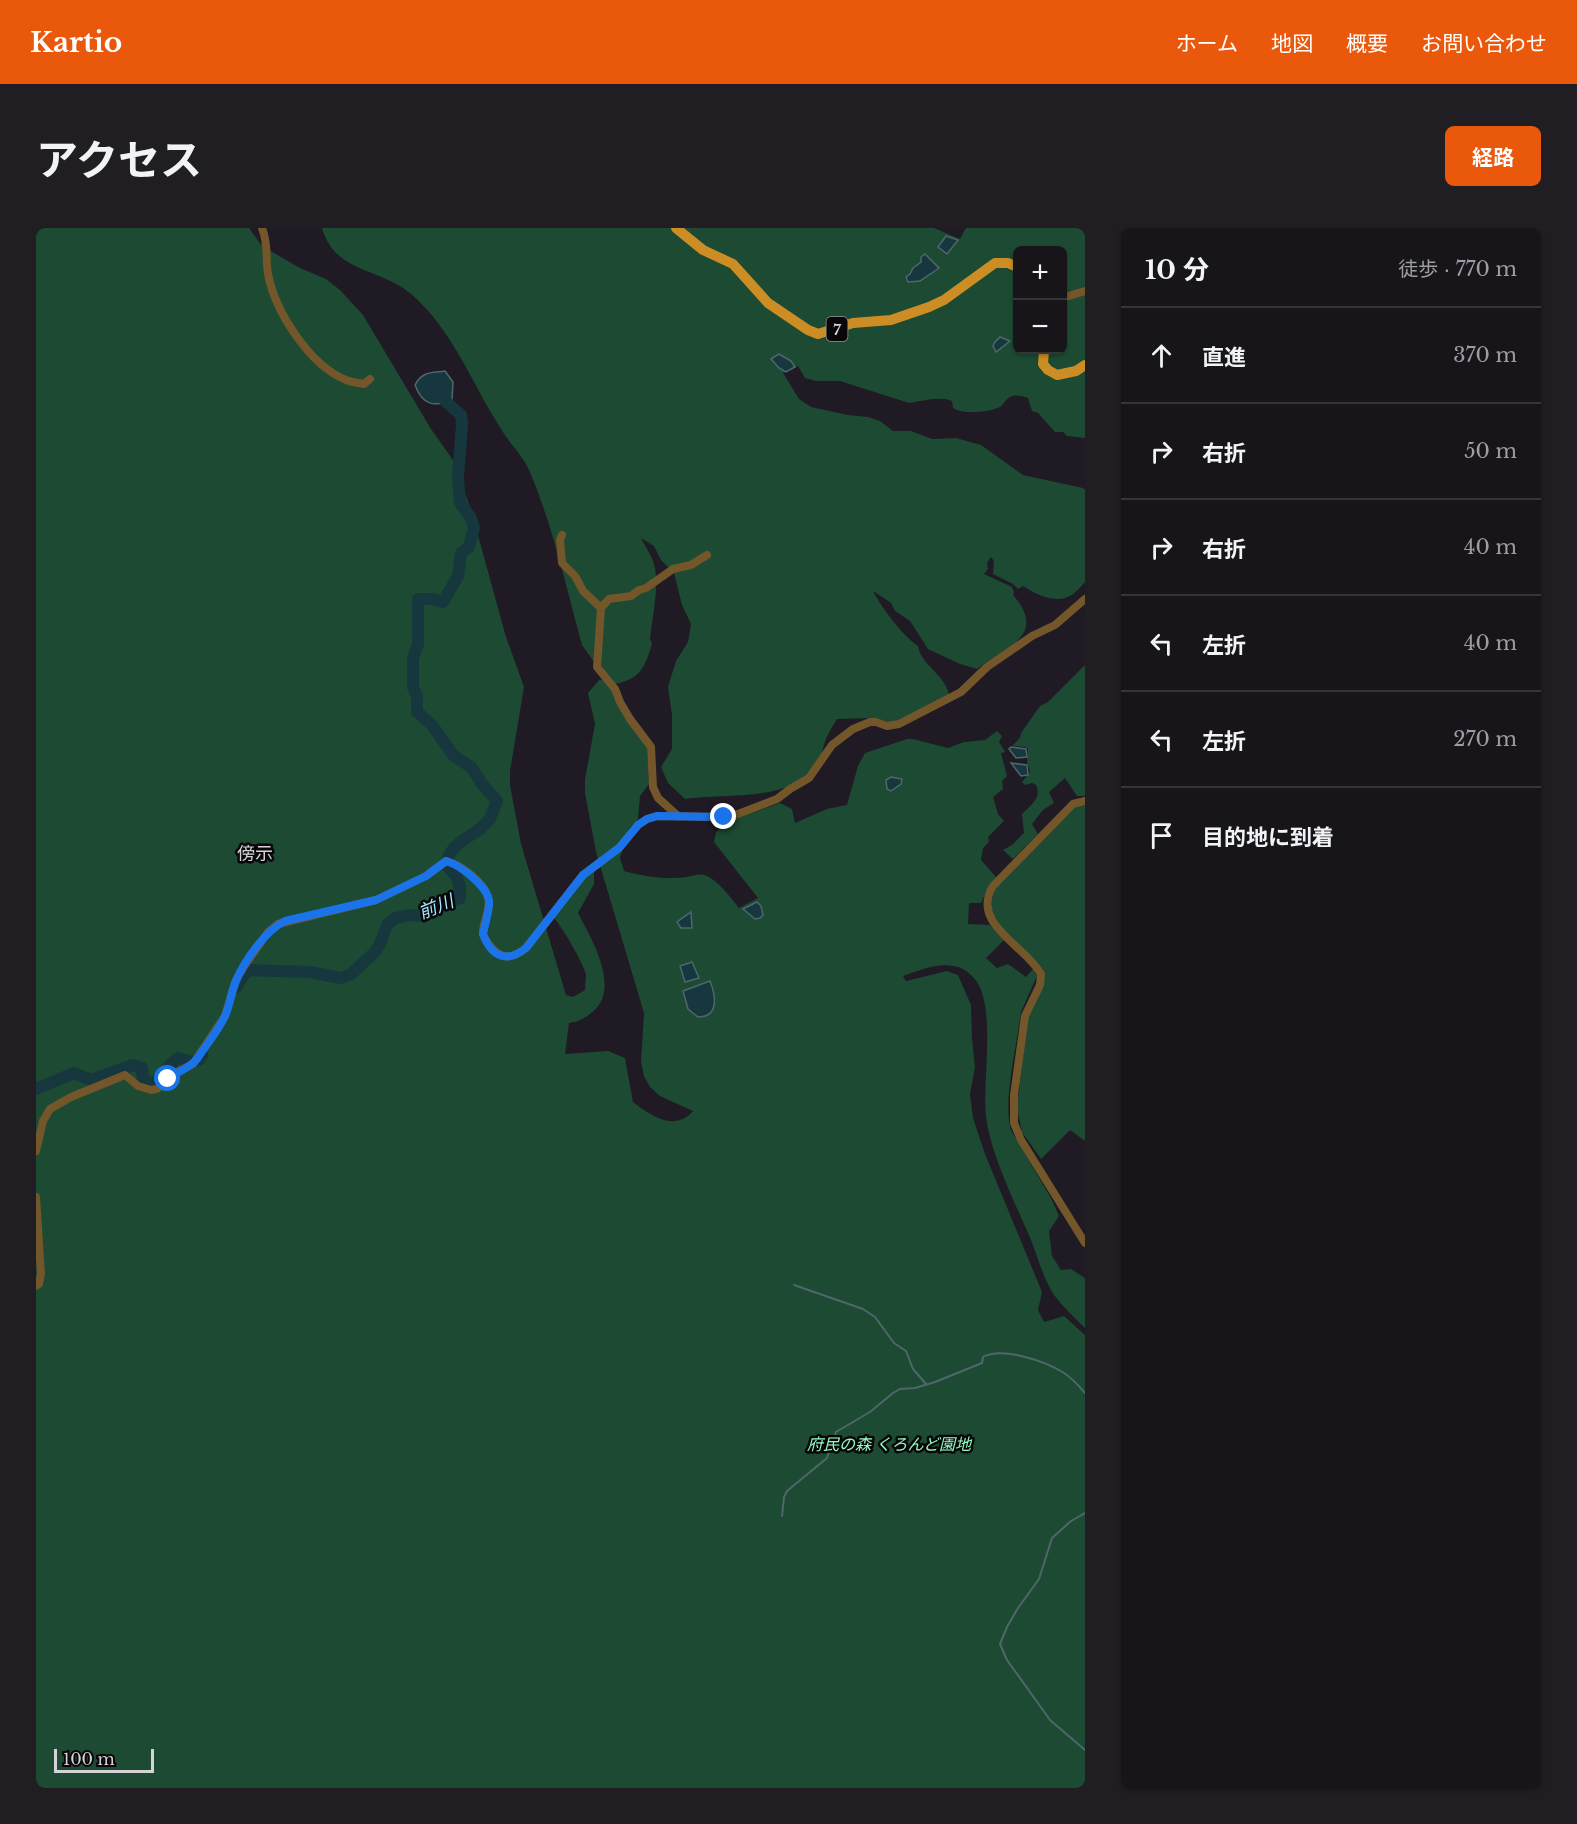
<!DOCTYPE html>
<html lang="ja">
<meta charset="utf-8">
<style>
body{margin:0;font-family:"Libre Baskerville","Noto Sans JP",serif;background:#201d23;color:#f1f3f6}
.controls{position:absolute;right:18px;top:18px;display:grid;overflow:hidden;border-radius:9px;box-shadow:0 2px 4px #0004}
.controls button{width:54px;height:54px;display:grid;place-items:center;padding:0;border:0;border-bottom:2px solid #363339;background:#17141a;color:#f1f3f6;font:30px sans-serif}
.scale{position:absolute;left:18px;bottom:15px;width:100px;box-sizing:border-box;padding-left:6px;border:3px solid #d5d2d8;border-top:0;font-size:16px;line-height:21px;white-space:nowrap;color:#d5d2d8;-webkit-text-stroke:4px #080609;paint-order:stroke}
.stop{position:absolute;width:18px;height:18px;margin:-14px;border:4px solid #1a73e8;border-radius:50%;background:#fff}
.stop.end{background:#1a73e8;border-color:#fff;box-shadow:0 2px 6px #0008}
.list{margin:0;padding:0;list-style:none}
h2{display:flex;justify-content:space-between;align-items:center;height:78px;margin:0;padding:0 24px;font-size:26px}
h2 small{font-size:20px;font-weight:400;color:#9e9ea2}
.list li{display:grid;grid-template-columns:39px 1fr auto;gap:18px;align-items:center;box-sizing:border-box;height:96px;padding:0 24px;border-top:2px solid #363339}
.list b{display:block;font-size:22px;white-space:nowrap}
.list em{font-size:20px;font-style:normal;color:#9e9ea2}
.icon{flex:none;width:33px;height:33px;fill:none;stroke:currentColor;stroke-width:2;stroke-linecap:round;stroke-linejoin:round}
.map{position:relative;flex:none;width:1049px;height:1560px;overflow:hidden;border-radius:9px}
header{display:flex;align-items:center;gap:36px;box-sizing:border-box;height:84px;padding:0 30px;background:#ea580c;color:#fff}
header strong{font-size:28px}
nav{display:flex;gap:33px;margin-inline-start:auto;font-size:21px}
.intro{display:flex;align-items:center;justify-content:space-between;box-sizing:border-box;height:144px;padding:0 36px}
h1{margin:0;font-size:42px}
.button{padding:15px 27px;border-radius:9px;background:#ea580c;color:#fff;font-size:21px;font-weight:700}
main{display:flex;gap:36px;padding:0 36px}
aside{flex:1;background:#17141a;border-radius:9px;box-shadow:0 2px 4px #0004}
.map>svg:first-child{display:block}
</style>
<header>
<strong>Kartio</strong>
<nav><a>ホーム</a><a>地図</a><a>概要</a><a>お問い合わせ</a></nav>
</header>
<div class="intro"><h1>アクセス</h1><a class="button">経路</a></div>
<main>
<div class="map">
<svg width="1049" height="1560" viewBox="0 0 1049 1560">
<rect width="100%" height="100%" fill="#1f1a23"/>
<g fill="#1c4a33" fill-rule="evenodd">
<path d="M0,0H213L226,18L264,40L290,51L304,62L327,87L395,201L417,232L435,282L470,409L488,459L474,543V557L485,616L530,767L537,769L549,762C549,757 550,752 550,747C548,736 524,695 516,688L558,640V656L542,685C556,712 587,763 554,786C547,791 542,794 533,795L529,826L572,823L589,830L597,874C615,888 639,904 657,883L624,868L614,859L608,848L605,834L608,785L560,624L549,565V551L559,496L552,465L563,452L570,451L611,516L613,556L604,568L602,591L592,602L584,630L588,643C607,648 630,652 650,649C659,648 664,644 673,649C685,656 695,670 703,680L722,670L678,614L680,604L693,593L744,575L756,581L759,595L791,581L811,577L822,538L829,525L871,511H877L912,520L928,514L949,512L961,503L966,508L963,514L969,524L965,525L971,548L966,553L967,561L957,569L962,586L968,593L952,609L953,614L947,620L945,632L960,649L954,656L945,675H933L932,696L954,697L968,712L950,730L961,740L972,736L990,749L997,741L1001,748L985,784L983,797C979,826 967,876 975,902L1016,972L1023,988L1013,1003L1016,1028L1025,1042L1035,1041L1049,1050V1100C1038,1089 1027,1079 1018,1067C1007,1050 1002,1030 995,1012C980,977 954,925 950,888C946,853 961,776 938,750C919,728 891,739 867,748L870,753L911,743L922,747L935,777L936,811L939,839L934,866L937,890L949,926L1006,1064L1002,1082L1008,1094L1028,1088L1049,1107V1560H0Z"/>
<path d="M286,0H898L924,11L930,0H1049V210L1031,208L1027,204H1019L1002,185L996,183L992,170C986,168 980,166 974,169C970,171 968,176 964,179C953,184 927,187 917,180L916,173L909,171H896L873,175L804,153H780L769,150L762,138L747,145L763,171L775,179L812,187L832,189L844,193L857,203H875L896,211L920,210L945,217L987,247L1047,260L1049,262V354C1045,358 1040,365 1034,368C1019,376 999,366 987,358L982,361L977,356L957,346L958,333L955,329L951,335L952,341L948,346L976,359L978,364L977,367C1013,408 968,420 941,441L924,436L892,421L874,393L859,383L855,375L837,363C845,379 867,408 882,418C885,438 911,447 913,468L858,495L837,490L801,491C797,497 793,504 790,511C786,520 787,529 781,537C755,575 687,565 649,571L632,555L625,539L636,521V487L632,459L640,433L652,414L655,396L646,377L638,345L625,332L618,318L605,310C610,320 617,329 619,340C623,361 616,390 614,411L616,416C609,439 604,452 578,456L558,434L546,417C530,359 517,298 493,242C487,228 473,215 465,201C443,167 427,128 402,95C393,83 380,69 367,60C337,40 298,42 286,0ZM981,22H1026V122H981Z"/>
<path d="M1049,437V568H1041L1029,550L1013,564L1018,575L1007,582L996,596L1002,606L977,631L967,622L976,617L988,605L986,586C995,577 1006,570 1000,557L996,555L989,557L986,554L994,544L991,534L992,521L989,519L976,518L984,510L985,505L1004,478L1012,474Z"/>
<path d="M1049,577V913L1034,902L1005,931L986,904L981,880L991,793L1008,751L1007,741C993,722 963,705 956,683C954,675 957,667 960,660L1039,579Z"/>
</g>
<g fill="#17373e" stroke="#50666c" stroke-width="1.5">
<path d="M910,8L922,12L911,26L902,19Z"/>
<path d="M889,26L903,40L884,53L872,54L870,49L874,46L877,40L885,34V29Z"/>
<path d="M964,109L974,113L960,124L957,118L959,114Z"/>
<path d="M743,126L755,133L759,139L750,144L743,140L735,131Z"/>
<path d="M409,143L417,154L416,172C397,180 386,176 379,157C386,143 396,145 409,143Z"/>
<path d="M975,519L990,521L991,529L980,530L973,521Z"/>
<path d="M975,535L991,537L992,547L985,548Z"/>
<path d="M855,549L866,551L865,556L855,563L851,561L850,552Z"/>
<path d="M721,674L725,678L727,687L724,690L719,691L707,681Z"/>
<path d="M655,684L656,700H645L641,694Z"/>
<path d="M656,734L663,750L649,754L644,738Z"/>
<path d="M674,753C680,768 683,789 662,789L652,781L647,763Z"/>
</g>
<g fill="none" stroke-linecap="round" stroke-linejoin="round">
<g stroke="#50666c" stroke-width="2">
<path d="M758,1057L827,1081L839,1089L858,1115L870,1123L877,1141L890,1156"/>
<path d="M1049,1285L1035,1293L1016,1310L1003,1351L982,1380L971,1399L964,1416L971,1432L1014,1492L1049,1522"/>
<path d="M746,1288L748,1269L751,1263L791,1230L800,1204L834,1184L857,1165L864,1161L879,1160L899,1154L946,1135L947,1129C966,1118 1011,1134 1028,1145C1036,1150 1043,1158 1049,1165"/>
</g>
<g stroke="#17373e" stroke-width="12">
<path d="M201,759L208,746L214,742L273,744L305,750L315,746L338,725L344,716L351,697L359,690L374,687L389,688L409,674L424,670C425,655 422,648 411,638C411,613 441,609 453,592C457,586 458,579 461,573L446,556L435,539L417,527L396,497L381,484V468L377,459V430L382,416V371H396L407,374L422,348L425,325L433,319L438,300L435,290L424,275L422,250L426,196L425,187L409,173"/>
<path d="M0,861L38,845L55,852L97,837L106,840L107,854L118,855C127,847 132,837 142,830L155,834L163,832L166,827"/>
</g>
<g stroke="#73562a" stroke-width="8">
<path d="M226,0C233,18 229,28 232,46C239,83 273,137 310,152C315,154 322,155 328,156L334,151"/>
<path d="M1026,70L1049,63"/>
<path d="M526,307L524,312L526,335L539,348L547,363L565,380"/>
<path d="M1049,573L1037,576L957,658C934,696 989,717 1005,746L1004,757L989,788L978,867V895L985,912L1049,1015"/>
<path d="M642,588L622,570L617,559L615,519L594,491L584,474L579,461L561,439L565,380L573,371L595,368L603,362L610,360L637,341L655,337L671,327"/>
<path d="M0,923L7,893L14,881L35,869L89,847L102,858L115,862L121,861L141,844L157,836L189,788L200,752L207,740L232,704L242,696L340,672L390,648L410,633C425,637 447,653 452,669C456,681 446,694 447,706C448,710 452,715 454,718C465,732 477,731 490,720L547,647L583,620L602,597L611,591L621,588L688,589L702,586L741,571L754,561L773,550L796,517L817,501L834,494H840L851,498L863,496L925,464L951,439L996,408L1019,397L1049,371"/>
<path d="M0,969L5,1046L3,1056L0,1058"/>
</g>
<g stroke="#cc8e24" stroke-width="10">
<path d="M640,0L667,22L697,36L732,75L772,102L782,106L817,95L855,92L893,79L908,72L959,35H972L981,39"/>
<path d="M1008,122L1007,136L1012,142L1021,147L1040,143L1049,137"/>
</g>
</g>
<g fill="none" stroke-linecap="round" stroke-linejoin="round">
<path stroke="#1a73e8" stroke-width="8" d="M132,851C141,843 153,841 161,831C170,817 182,803 189,788C194,777 195,764 200,753C208,733 230,702 249,693L340,672L390,648L410,633C424,637 450,657 453,672C454,682 449,695 447,706C455,728 470,736 490,720L547,647L583,620L602,597L611,591L621,588L688,589"/>
</g>
<g text-anchor="middle" dominant-baseline="central" stroke-width="5" stroke-linejoin="round" paint-order="stroke">
<rect fill="#080609" stroke="#98959a" stroke-width="1.5" x="790.5" y="89" width="21" height="24" rx="4.5"/>
<g font-size="15" font-weight="bold" fill="#d5d2d8">
<text x="801" y="101">7</text>
</g>
<g font-size="16" font-style="italic" fill="#91fcc2" stroke="#080609">
<text x="853" y="1216">府民の森 くろんど園地</text>
</g>
<g font-size="18" fill="#d5d2d8" stroke="#080609">
<text x="219" y="626">傍示</text>
</g>
<g font-size="18" font-style="italic" fill="#9ce7f8" stroke="#080609">
<text transform="translate(400 679) rotate(-22)">前川</text>
</g>
</g>
</svg>
<div class="controls">
<button>+</button>
<button>−</button>
</div>
<div class="scale">100 m</div>
<div class="stop" style="left:132px;top:851px"></div>
<div class="stop end" style="left:688px;top:589px"></div>
</div>
<aside>
<h2>10 分<small>徒歩 · 770 m</small></h2>
<ul class="list">
<li><svg class="icon" aria-label="ahead" viewBox="0 0 24 24"><path d="M12 20V5M6 11l6-6 6 6"/></svg><div><b>直進</b></div><em>370 m</em></li>
<li><svg class="icon" aria-label="right" viewBox="0 0 24 24"><path d="M7 20v-9h11M14 6l5 5-5 5"/></svg><div><b>右折</b></div><em>50 m</em></li>
<li><svg class="icon" aria-label="right" viewBox="0 0 24 24"><path d="M7 20v-9h11M14 6l5 5-5 5"/></svg><div><b>右折</b></div><em>40 m</em></li>
<li><svg class="icon" aria-label="left" viewBox="0 0 24 24"><path d="M17 20v-9H6M10 6l-5 5 5 5"/></svg><div><b>左折</b></div><em>40 m</em></li>
<li><svg class="icon" aria-label="left" viewBox="0 0 24 24"><path d="M17 20v-9H6M10 6l-5 5 5 5"/></svg><div><b>左折</b></div><em>270 m</em></li>
<li><svg class="icon" aria-label="arrive" viewBox="0 0 24 24"><path d="M6 21V4h12l-3 4 3 4H6"/></svg><div><b>目的地に到着</b></div></li>
</ul>
</aside>
</main>
